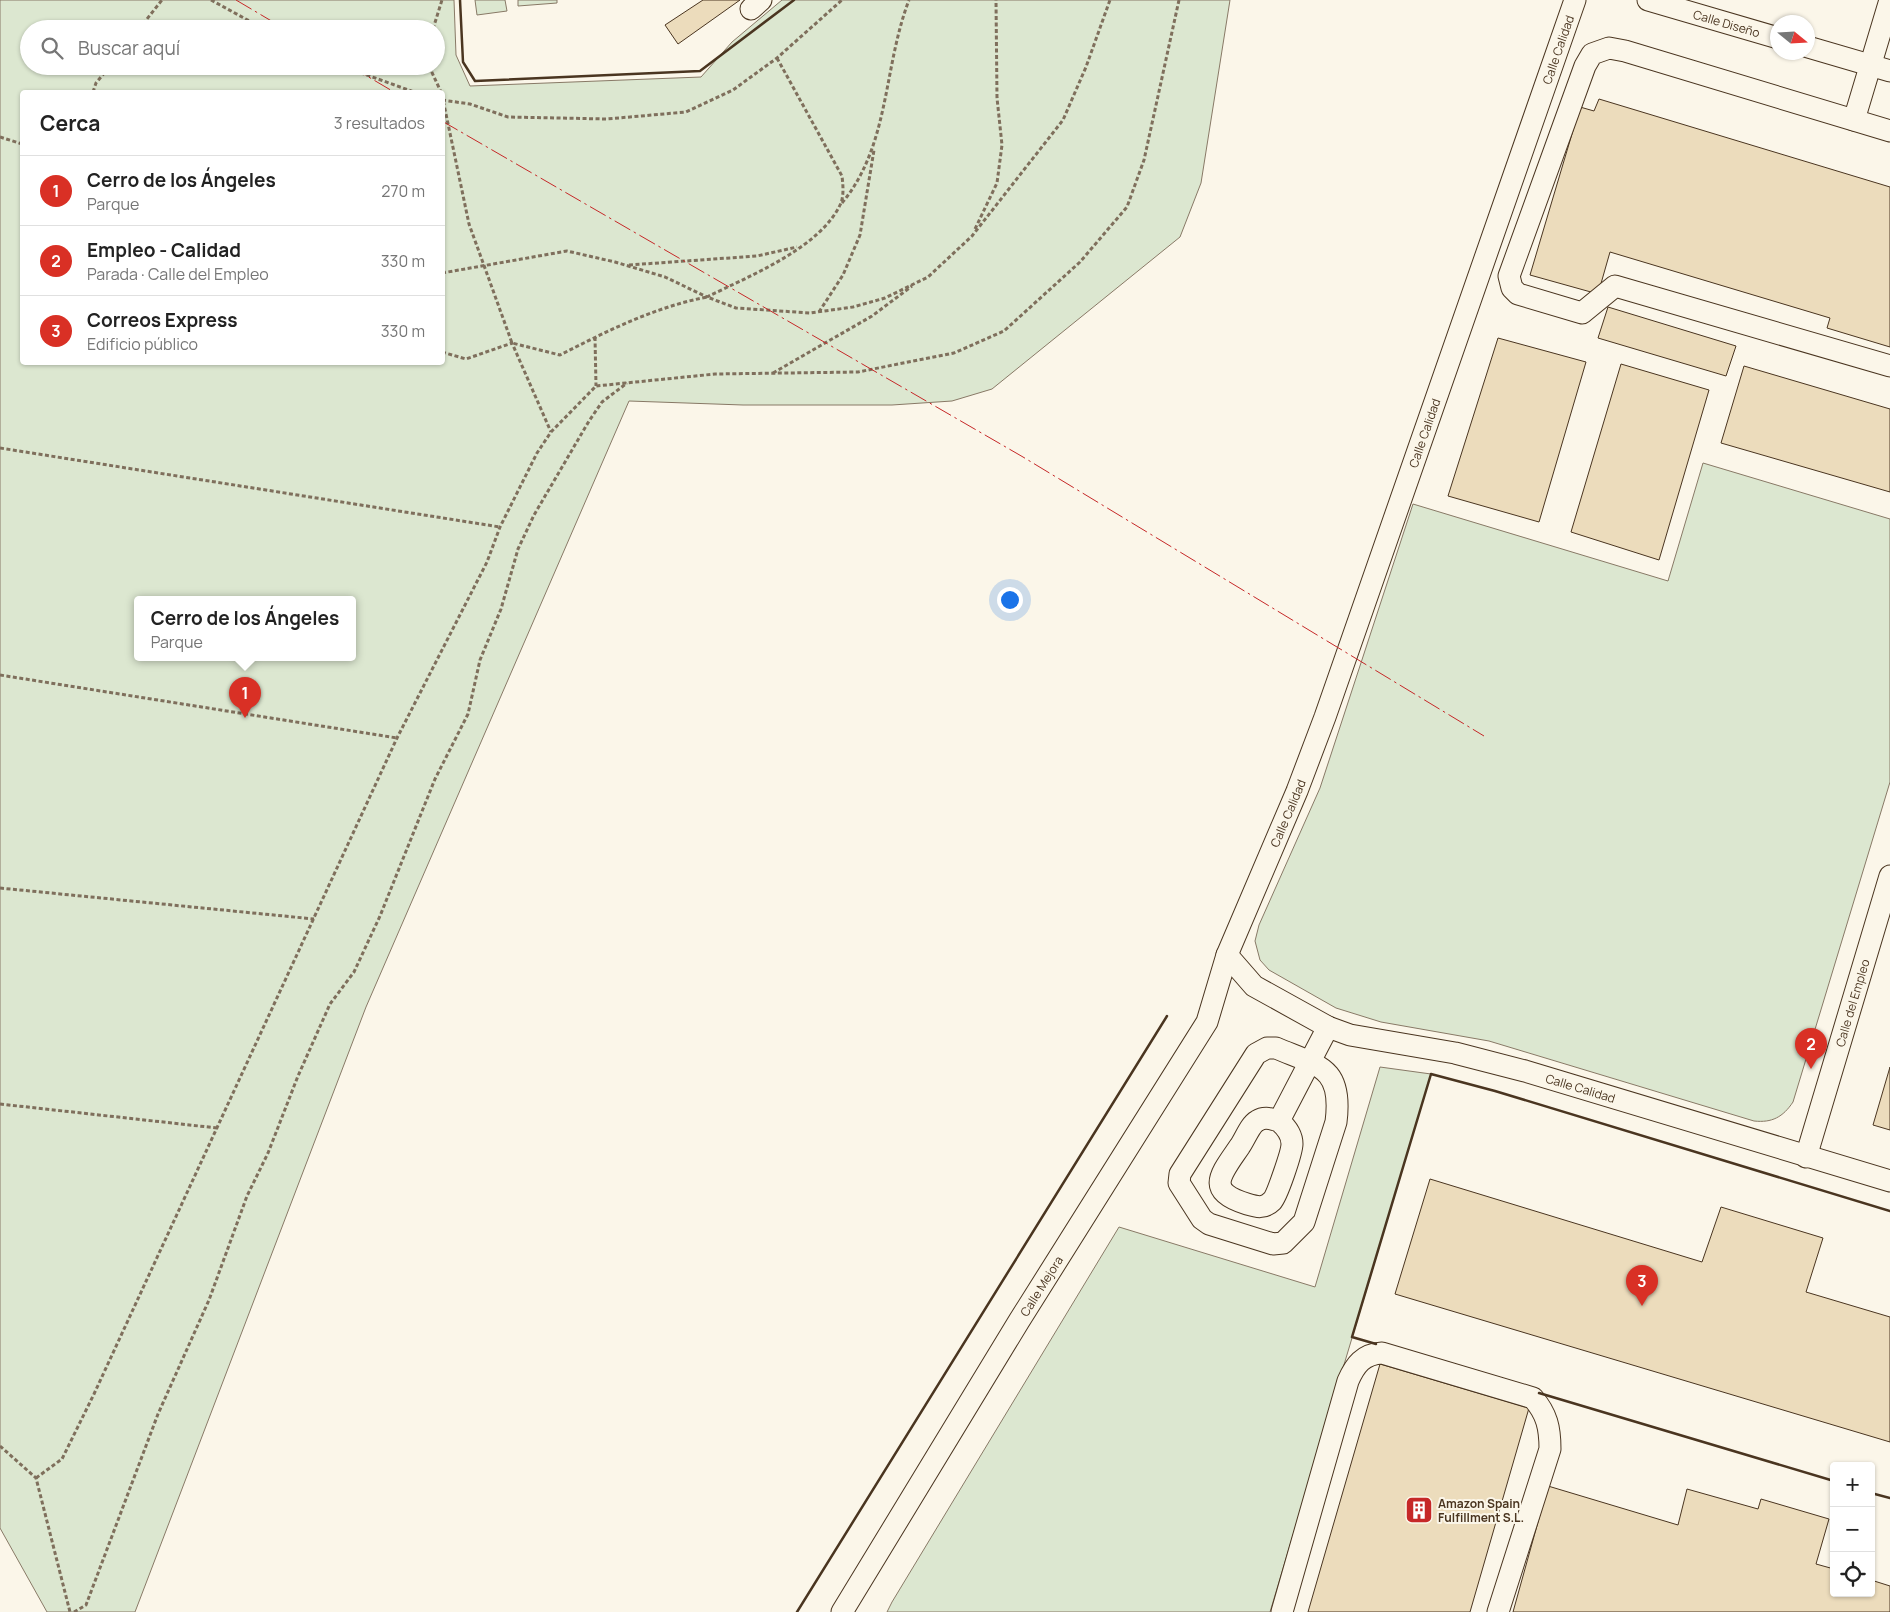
<!DOCTYPE html>
<html lang="es">
<meta charset="utf-8">
<style>
body{margin:0;font-family:Manrope,sans-serif;background:#f2f2f2;color:#222}
.controls{position:absolute;right:15px;bottom:15px;display:grid;overflow:hidden;border-radius:5px;box-shadow:0 1px 4px #0004}
.controls button{width:45px;height:45px;display:grid;place-items:center;padding:0;border:0;border-bottom:1px solid #e0e0e0;background:#fff;color:#222;font:25px sans-serif}
.compass{position:absolute;left:1770px;top:15px;width:45px;height:45px;border-radius:50%;background:#fff;box-shadow:0 1px 4px #0004;rotate:108deg}
.you{position:absolute;left:1009px;top:599px;width:18px;height:18px;margin:-12px;border:4px solid #fff;border-radius:50%;background:#1a73e8;box-shadow:0 0 0 8px #1a73e833}
.badge{display:grid;place-items:center;width:32px;height:32px;border-radius:50%;background:#d93025;color:#fff;font-size:16px;font-weight:700}
.pin{position:absolute;translate:-50% -41px;filter:drop-shadow(0 1px 2px #0008)}
.pin::after{content:'';position:absolute;top:26px;width:18px;height:15px;background:inherit;clip-path:polygon(0 0,100% 0,50% 100%)}
.popup{position:absolute;left:134px;top:596px;width:222px;height:65px;box-sizing:border-box;display:grid;place-content:center;border-radius:5px;background:#fff;filter:drop-shadow(0 1px 4px #0005);font-size:16px;white-space:nowrap;color:#767676}
.popup b{font-size:19px;color:#222}
.popup::after{content:'';position:absolute;left:50%;top:100%;margin-left:-10px;border:10px solid transparent;border-top-color:#fff}
.list{margin:0;padding:0;list-style:none}
h2{display:flex;justify-content:space-between;align-items:center;height:65px;margin:0;padding:0 20px;font-size:21px}
h2 small{font-size:16px;font-weight:400;color:#767676}
.list li{display:grid;grid-template-columns:32px 1fr auto;gap:15px;align-items:center;box-sizing:border-box;height:70px;padding:0 20px;border-top:1px solid #e0e0e0}
.list b{display:block;font-size:19px;white-space:nowrap}
.list p{margin:0;font-size:16px;white-space:nowrap;color:#767676}
.list em{font-size:16px;font-style:normal;color:#767676}
.icon{flex:none;width:28px;height:28px;fill:none;stroke:currentColor;stroke-width:2;stroke-linecap:round;stroke-linejoin:round}
.map{position:relative;flex:none;width:1890px;height:1612px;overflow:hidden}
.search{position:absolute;background:#fff;box-shadow:0 1px 4px #0004;left:20px;top:20px;width:425px;height:55px;display:flex;align-items:center;gap:12px;box-sizing:border-box;padding:0 18px;border-radius:28px;color:#767676;font-size:19px}
.panel{position:absolute;background:#fff;box-shadow:0 1px 4px #0004;left:20px;top:90px;width:425px;height:275px;border-radius:5px}
.map>svg:first-child{display:block}
</style>
<div class="map">
<svg width="1890" height="1612" viewBox="0 0 1890 1612">
<rect width="100%" height="100%" fill="#fbf6e9"/>
<g fill="#dce7d0" stroke="#887966" fill-rule="evenodd">
<path d="M0,0H454L456,55L470,86L701,77L732,42L782,0H1230L1201,183L1180,237L992,389L952,401L892,405H743L629,401L366,1007L135,1612H47L0,1528ZM29,29H436V66H29ZM22,92H442V362H22ZM352,599V657H138V599Z"/>
<path d="M475,0H505L507,11L477,15Z"/>
<path d="M518,0H557V3L518,6Z"/>
<path d="M1703,463L1890,519V782L1793,1102C1783,1117 1772,1123 1754,1121L1489,1041L1381,1022L1336,1008L1269,970L1260,960L1255,941L1259,925L1320,788L1413,504L1668,581Z"/>
<path d="M1380,1067L1431,1074L1270,1612H887L892,1602L1119,1227L1315,1287Z"/>
</g>
<g fill="#ecdcbc" stroke="#4a3520">
<path d="M703,0H740L678,44L665,25Z"/>
<path d="M1599,99L1890,187V347L1827,328L1830,318L1610,252L1598,294L1530,275L1580,107L1594,111Z"/>
<path d="M1608,307L1736,346L1726,376L1598,338Z"/>
<path d="M1498,338L1586,362L1539,522L1448,496Z"/>
<path d="M1621,364L1709,390L1659,560L1571,532Z"/>
<path d="M1744,366L1890,409V492L1721,443Z"/>
<path d="M1890,1067V1130L1873,1125Z"/>
<path d="M1430,1179L1702,1262L1721,1207L1823,1238L1806,1292L1890,1317V1442L1395,1294Z"/>
<path d="M1380,1364L1529,1408L1470,1612H1308Z"/>
<path d="M1548,1486L1678,1525L1687,1489L1758,1509L1761,1499L1829,1519L1816,1564L1834,1569V1593H1871V1580L1890,1586V1612H1513Z"/>
</g>
<g fill="none" stroke-linecap="round" stroke-linejoin="round">
<g stroke="#4a3520" stroke-width="23">
<g id="minor">
<path id="s1" d="M1648,0L1778,38"/>
<path d="M751,9L761,0"/>
<path d="M1808,47L1890,71"/>
<path d="M1854,120L1890,0"/>
<path d="M1890,131L1625,51L1609,48L1592,54L1585,66L1509,276L1512,288L1518,294L1582,313L1615,286L1890,366"/>
<path id="s2" d="M1227,955L1254,986L1328,1027L1350,1035L1455,1053L1525,1071L1890,1181"/>
<path d="M1267,1048H1276C1319,1066 1343,1067 1336,1122L1304,1222L1283,1243L1273,1244L1209,1224L1202,1219L1179,1183L1180,1174L1256,1054Z"/>
<path d="M1279,1121C1286,1127 1292,1134 1292,1144C1292,1152 1277,1196 1272,1201C1264,1209 1257,1207 1247,1204C1204,1191 1221,1174 1240,1146C1245,1139 1250,1125 1257,1121C1265,1116 1271,1119 1279,1121L1328,1027"/>
<path id="s3" d="M1806,1157L1890,876"/>
<path id="s4" d="M842,1612L1019,1321L1207,1022L1227,955L1297,791L1325,717L1575,0"/>
<path d="M1282,1612L1348,1381C1355,1365 1363,1354 1382,1353L1533,1398C1547,1414 1550,1428 1550,1449L1498,1612"/>
</g>
</g>
<g stroke="#7f6f5c" stroke-width="3" stroke-dasharray="4 2.5" stroke-linecap="butt">
<path d="M211,0L264,29"/>
<path d="M139,29L162,0"/>
<path d="M433,29L442,0"/>
<path d="M777,58L842,176C843,185 844,194 841,203C821,248 749,276 707,297L736,308L810,313L853,307L885,298L928,277L972,236L1063,120L1086,67L1110,0"/>
<path d="M342,66L414,92"/>
<path d="M429,66L441,92"/>
<path d="M93,92L96,83L110,66"/>
<path d="M442,95L469,224L512,343L560,355C607,331 655,307 707,297"/>
<path d="M442,100L470,104L508,117L607,119L686,112L733,90L777,58L842,0"/>
<path d="M0,137L22,144"/>
<path d="M842,203C890,145 883,68 909,0"/>
<path d="M975,229L997,183L1002,145L997,98L996,0"/>
<path d="M629,265L757,256L797,247"/>
<path d="M442,273L567,251L615,262L665,277L707,297"/>
<path d="M819,312L843,275L860,235L874,150"/>
<path d="M595,337L596,386"/>
<path d="M442,352L466,359L512,343L551,432"/>
<path d="M773,373L872,316L912,286"/>
<path d="M0,448L500,527"/>
<path d="M0,675L397,738"/>
<path d="M0,888L314,919"/>
<path d="M0,1104L217,1128"/>
<path d="M0,1446L36,1478L70,1612"/>
<path d="M36,1478L62,1459L94,1394L397,738L487,562L500,527L537,453L551,432L596,386L715,374L858,372L954,353L1004,331L1080,262L1127,207L1144,160L1179,0"/>
<path d="M74,1612L86,1605L158,1414L209,1300L247,1196L268,1153L298,1076L330,1004L354,972L380,916L435,779L468,714L480,660L501,609L518,549L534,515L589,421L602,402L627,383"/>
</g>
<use href="#minor" stroke="#fbf6e9" stroke-width="21"/>
<g stroke="#4a3520" stroke-width="2.5">
<path d="M460,0L463,62L475,81L700,71L794,0"/>
<path d="M1376,1344L1352,1337L1431,1074L1495,1091L1890,1211"/>
<path d="M1539,1393L1834,1481"/>
<path d="M1871,1493L1890,1498"/>
<path d="M797,1612L1167,1016"/>
</g>
<g stroke="#c62828" stroke-width="1" stroke-dasharray="18 4 2.5 4" stroke-linecap="butt">
<path d="M236,0L285,29"/>
<path d="M350,66L394,92"/>
<path d="M442,121L1023,457L1484,736"/>
</g>
</g>
<defs>
<g id="building-square" transform="scale(1.4375)"><rect x="-9" y="-9" width="18" height="18" rx="4" fill="#c62828" stroke="#fbf6e9"/><path d="M-4-6H4V6H1V3H-1V6H-4ZM-2.5-4.3h1.7v1.8h-1.7ZM.8-4.3h1.7v1.8H.8ZM-2.5-1h1.7V.8h-1.7ZM.8-1h1.7V.8H.8Z" fill="#fff"/></g>
</defs>
<g fill-rule="evenodd">
<use href="#building-square" x="1419" y="1510"/>
</g>
<g text-anchor="middle" dominant-baseline="central" stroke-width="4" stroke-linejoin="round" paint-order="stroke">
<g font-size="12" fill="#4a3520" stroke="#fbf6e9">
<text stroke="none"><textPath href="#s1" startOffset="82">Calle Diseño</textPath></text>
<text stroke="none"><textPath href="#s4" startOffset="1728">Calle Calidad</textPath></text>
<text stroke="none"><textPath href="#s4" startOffset="1322">Calle Calidad</textPath></text>
<text stroke="none"><textPath href="#s4" startOffset="918">Calle Calidad</textPath></text>
<text stroke="none"><textPath href="#s3" startOffset="161">Calle del Empleo</textPath></text>
<text stroke="none"><textPath href="#s2" startOffset="386">Calle Calidad</textPath></text>
<text stroke="none"><textPath href="#s4" startOffset="382">Calle Mejora</textPath></text>
</g>
<g font-size="12" font-weight="bold" fill="#4a3520" stroke="#fbf6e9" text-anchor="start">
<text x="1438" y="1503">Amazon Spain<tspan x="1438" dy="14">Fulfillment S.L.</tspan></text>
</g>
</g>
</svg>
<div class="controls">
<button>+</button>
<button>−</button>
<button><svg class="icon" aria-label="locate" viewBox="0 0 24 24"><circle cx="12" cy="12" r="6"/><path d="M12 2v4M12 18v4M2 12h4M18 12h4"/></svg></button>
</div>
<svg class="compass" viewBox="-18 -18 36 36"><path d="M0-13l5 13h-10z" fill="#e53935"/><path d="M0 13l5-13h-10z" fill="#767676"/></svg>
<div class="you"></div>
<div class="pin badge" style="left:245px;top:718px">1</div>
<div class="popup"><b>Cerro de los Ángeles</b>Parque</div>
<div class="pin badge" style="left:1811px;top:1069px">2</div>
<div class="pin badge" style="left:1642px;top:1306px">3</div>
<div class="search"><svg class="icon" aria-label="search" viewBox="0 0 24 24"><circle cx="10" cy="10" r="6"/><path d="M15 15l6 6"/></svg>Buscar aquí</div>
<section class="panel">
<h2>Cerca<small>3 resultados</small></h2>
<ul class="list">
<li><span class="badge">1</span><div><b>Cerro de los Ángeles</b><p>Parque</p></div><em>270 m</em></li>
<li><span class="badge">2</span><div><b>Empleo - Calidad</b><p>Parada · Calle del Empleo</p></div><em>330 m</em></li>
<li><span class="badge">3</span><div><b>Correos Express</b><p>Edificio público</p></div><em>330 m</em></li>
</ul>
</section>
</div>
